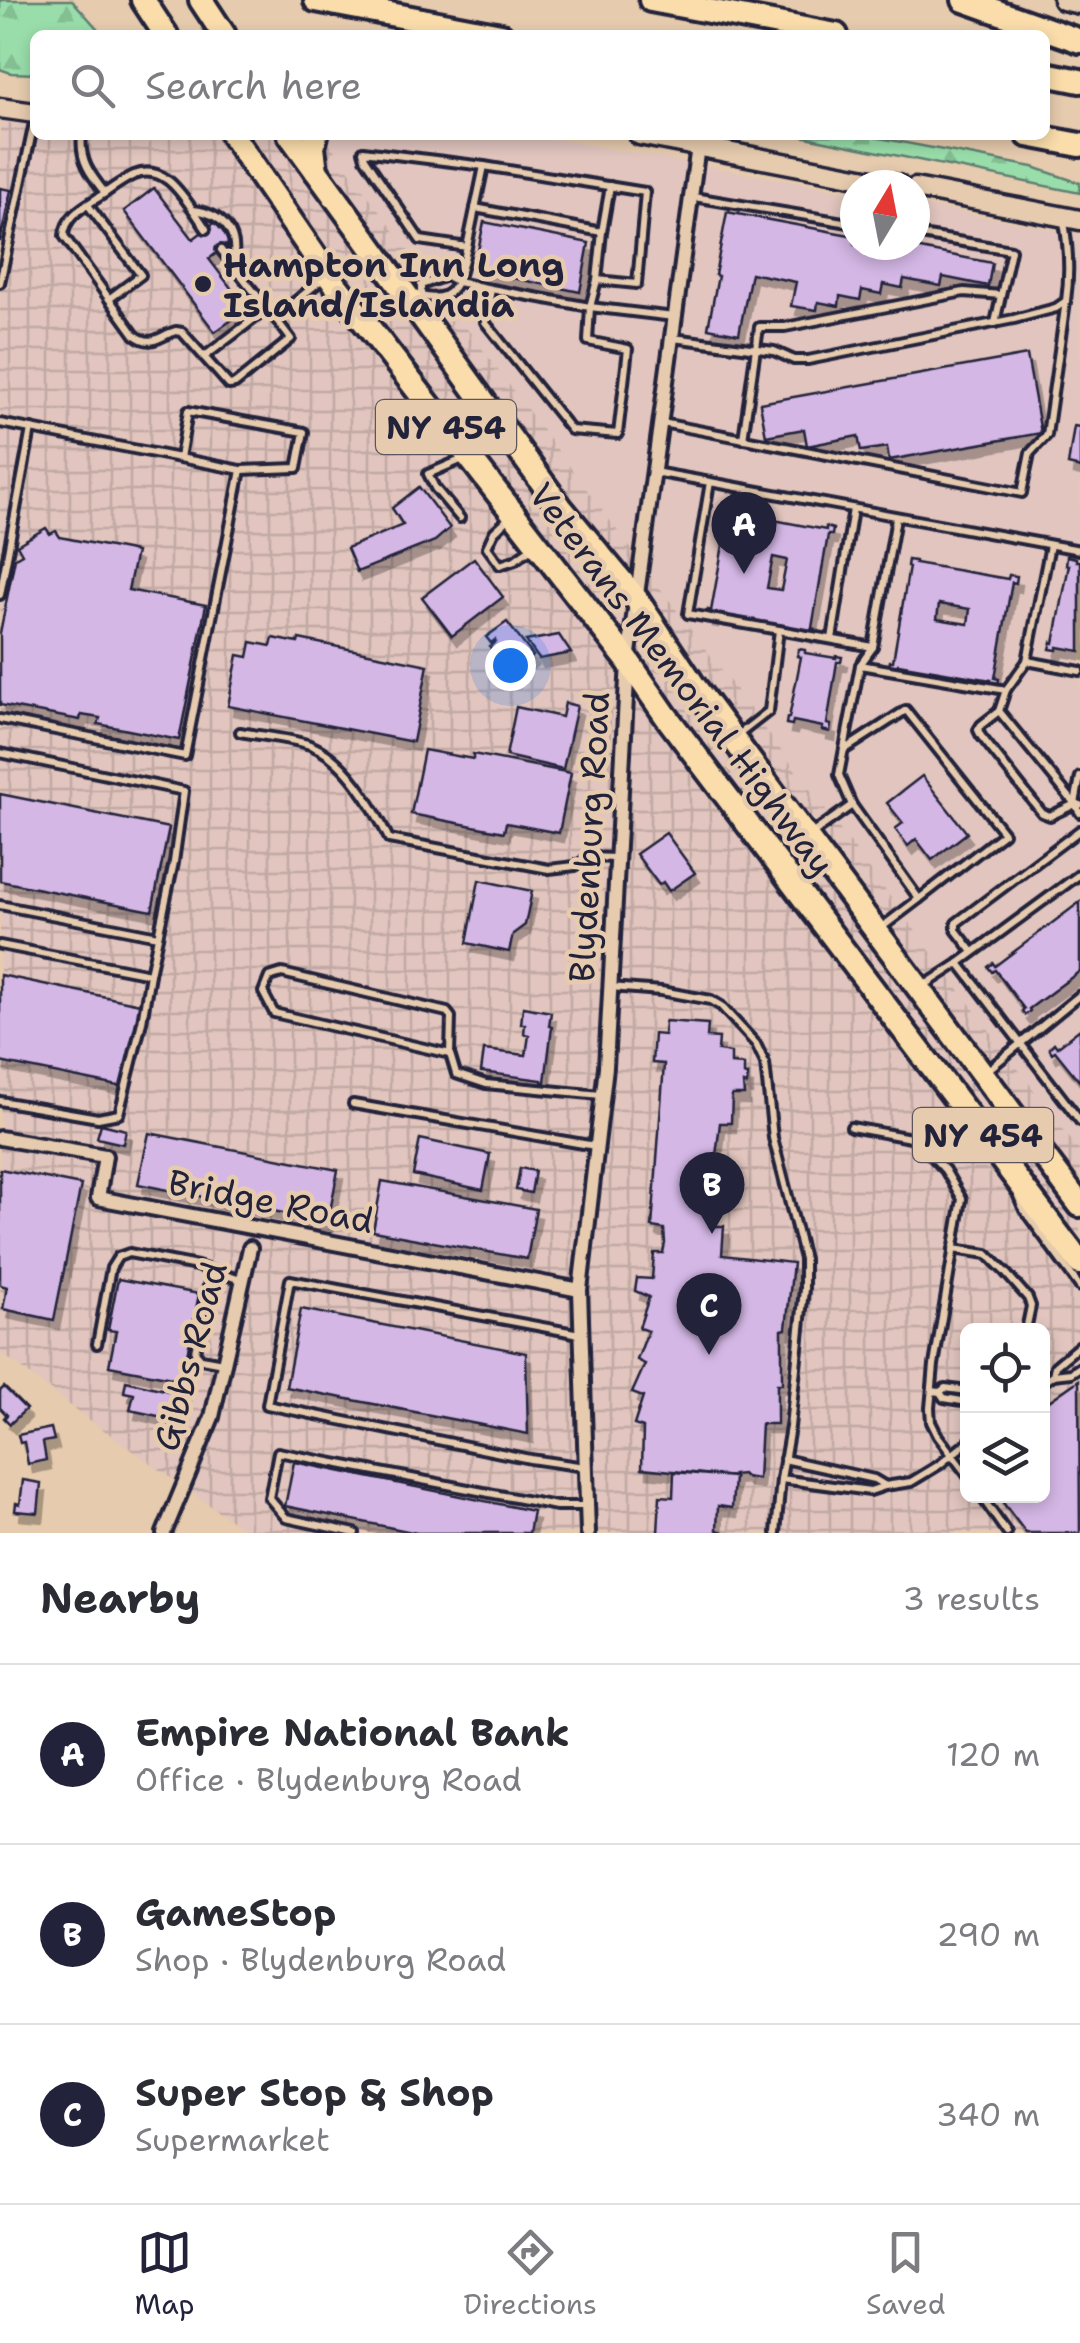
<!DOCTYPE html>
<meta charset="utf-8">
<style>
body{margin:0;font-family:"Shantell Sans",sans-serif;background:#f7f7f7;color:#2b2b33}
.controls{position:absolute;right:30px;bottom:30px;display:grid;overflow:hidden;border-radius:15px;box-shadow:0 5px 15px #0003}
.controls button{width:90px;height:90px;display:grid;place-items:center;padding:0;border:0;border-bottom:2px solid #e1e1e2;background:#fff;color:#2b2b33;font:50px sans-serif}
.compass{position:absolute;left:840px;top:170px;width:90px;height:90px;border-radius:50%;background:#fff;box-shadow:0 5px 15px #0003;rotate:10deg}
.you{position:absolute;left:510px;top:665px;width:35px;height:35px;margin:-25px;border:8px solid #fff;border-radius:50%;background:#1a73e8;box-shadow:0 0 0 15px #1a73e833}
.badge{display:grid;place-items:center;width:65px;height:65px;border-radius:50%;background:#22223b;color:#fff;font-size:32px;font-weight:700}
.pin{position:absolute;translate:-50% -82px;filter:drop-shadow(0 2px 5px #0008)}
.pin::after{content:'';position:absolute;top:52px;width:35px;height:30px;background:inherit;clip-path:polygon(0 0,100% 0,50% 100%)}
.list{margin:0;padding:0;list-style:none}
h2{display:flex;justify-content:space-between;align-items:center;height:130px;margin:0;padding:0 40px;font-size:42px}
h2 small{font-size:32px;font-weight:400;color:#7c7c81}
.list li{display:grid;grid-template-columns:65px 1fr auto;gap:30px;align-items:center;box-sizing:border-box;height:180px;padding:0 40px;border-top:2px solid #e1e1e2}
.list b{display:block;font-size:38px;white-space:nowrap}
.list p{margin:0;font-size:32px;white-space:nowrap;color:#7c7c81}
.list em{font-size:32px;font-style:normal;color:#7c7c81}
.icon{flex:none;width:55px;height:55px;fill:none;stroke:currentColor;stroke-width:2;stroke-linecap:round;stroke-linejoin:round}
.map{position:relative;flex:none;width:1080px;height:1533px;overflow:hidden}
.search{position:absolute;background:#fff;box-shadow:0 5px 15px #0003;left:30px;right:30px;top:30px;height:110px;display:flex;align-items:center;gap:25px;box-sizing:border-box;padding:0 35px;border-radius:15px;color:#7c7c81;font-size:38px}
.sheet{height:670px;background:#fff}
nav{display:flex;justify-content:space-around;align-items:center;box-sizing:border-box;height:140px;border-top:2px solid #e1e1e2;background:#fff;font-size:28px;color:#7c7c81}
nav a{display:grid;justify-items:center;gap:5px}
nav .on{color:#22223b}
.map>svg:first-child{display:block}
</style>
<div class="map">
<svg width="1080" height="1533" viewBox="0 0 1080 1533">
<defs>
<pattern id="industrial-grid" width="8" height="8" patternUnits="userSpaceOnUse" patternTransform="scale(2.5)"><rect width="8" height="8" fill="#e1c5be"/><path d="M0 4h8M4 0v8" fill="none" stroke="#c1a9a4"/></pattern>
<pattern id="forest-firs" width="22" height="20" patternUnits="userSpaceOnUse" patternTransform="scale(2.5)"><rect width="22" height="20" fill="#99deaa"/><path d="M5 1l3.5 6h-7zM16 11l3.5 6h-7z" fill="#84be93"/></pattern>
<filter id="shadow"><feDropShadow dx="5" dy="9" stdDeviation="0" flood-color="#0004"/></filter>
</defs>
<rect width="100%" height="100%" fill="#e6cbae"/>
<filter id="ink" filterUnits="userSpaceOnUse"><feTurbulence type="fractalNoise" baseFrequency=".01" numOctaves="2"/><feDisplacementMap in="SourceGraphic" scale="20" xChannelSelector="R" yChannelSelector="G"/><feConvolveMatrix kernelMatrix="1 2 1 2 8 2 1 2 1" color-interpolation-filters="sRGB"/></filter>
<g filter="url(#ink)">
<path fill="#e1c5be" d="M323,135H534L855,193V245H915V204L1080,234V1152Z"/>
<path fill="url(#industrial-grid)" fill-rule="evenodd" d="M0,120L13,124H35V135H323L1080,1152V1533H249L84,1416L0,1352ZM968,1330H1042V1496H968Z"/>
<g fill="url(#forest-firs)" stroke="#5e8072" stroke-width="2.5">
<path d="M0,0H72L103,35H35V74L11,73L0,69Z"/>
<path d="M796,135H864L1033,167L1080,183V193Z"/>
</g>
<g fill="#d4b7e5" stroke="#22223b" stroke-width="2.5" fill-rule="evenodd" filter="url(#shadow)">
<path d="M0,188L11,190L0,242Z"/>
<path d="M154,188L193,239L218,220L233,240L209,259L247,309L215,332L124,211Z"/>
<path d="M727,212L855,236V245H900L992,263L988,286L943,277L941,286L904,279L902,288L883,284L881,294L862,290L860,300L840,296L839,306L818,302L817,310L791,306L796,282L751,273L739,334L708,328L718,276L715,275Z"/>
<path d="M484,222L589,243L580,292L474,270Z"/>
<path d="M1027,355L1041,433L889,460L887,447L861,451L858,436L807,446L804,429L766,436L760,403Z"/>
<path d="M1074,426L1080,427V468L1068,465Z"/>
<path d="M419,487L450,528L435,541L357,572L347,548L403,525L392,508Z"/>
<path d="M727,511L826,530V527L833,529L832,535H828L812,628L815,629L814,635L807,634L808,631L714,614L713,618L707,617L708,610L711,611L728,517L726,516ZM773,557L787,560L781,590L767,588Z"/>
<path d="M46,528L50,534L56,531L60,537L136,552L128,590L206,605L179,740L98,724L100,718L81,715L80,720L0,705V633L15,558L22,554L17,545Z"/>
<path d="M1067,556L1076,558V561H1080V651L1058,647L1057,650L1050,649L1052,642L1054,643L1069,565H1066Z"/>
<path d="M474,558L503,597L452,636L422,597Z"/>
<path d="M908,560L915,561V563L1008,579L1009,575L1017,576L1016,583L1012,582L995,678L999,679L998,685L990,683L991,680L898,664L897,668L889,667L890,661H893L909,567L907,566ZM939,604L970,609L968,624L937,619Z"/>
<path d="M507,622L533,656L516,668L504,652L497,657L490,647L496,642L495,640L491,643L486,637Z"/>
<path d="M559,635L571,653L539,659L526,641Z"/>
<path d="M273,638L298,643L299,639L428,665L413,742L228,706L238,655L248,657L251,642L271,646Z"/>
<path d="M799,649L805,650V653L836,658V656L842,657L841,662H837L827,724L831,725L830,732L822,730L823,727L793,721L792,725L786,724L787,718H789L801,657L797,656Z"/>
<path d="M565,703L577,706L563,769L506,756L516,707L562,717Z"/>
<path d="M424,750L473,759V754L571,773L559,833L506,823L504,832L411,814Z"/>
<path d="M922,776L967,833L932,860L916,839L908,846L895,829L903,823L887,803Z"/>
<path d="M0,794L169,828L152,911L0,881Z"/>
<path d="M666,833L695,873L669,891L663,882L659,885L636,854Z"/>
<path d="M479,880L532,891L525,925L513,934L509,952L467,943Z"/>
<path d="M1080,902V971L1029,1009L1030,1011L1025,1015L1022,1011L1024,1009L995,970L992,972L988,967L993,963L995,966Z"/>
<path d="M0,975L140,1004L123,1087L0,1062Z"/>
<path d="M523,1007L551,1012L549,1026L552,1027L545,1082H542V1080L481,1072L484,1050L526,1055L529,1035L524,1034L525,1024H521Z"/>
<path d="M665,1021L708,1024L707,1037L719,1038L718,1051L731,1053V1064L744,1065V1075H748L747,1085L743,1084L744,1095H732L731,1123H720L715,1164H719L718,1181L713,1180L710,1226H724L722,1255L793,1263L786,1329L782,1330V1384H777V1424H761L758,1479L745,1477L742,1474L733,1475L734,1477L642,1468L643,1428L634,1425L643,1397L632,1393L645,1364L637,1360L648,1331L639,1328L649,1297L635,1291L637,1278L652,1279L654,1253H663L665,1243L664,1229L652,1227L664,1064L652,1063L654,1034L664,1035Z"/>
<path d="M1080,1029V1082L1055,1051L1052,1053L1049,1048L1054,1043L1057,1047Z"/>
<path d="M101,1124L126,1130L123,1144L97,1138Z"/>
<path d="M149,1133L338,1170L328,1222L138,1184Z"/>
<path d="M420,1139L490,1154L483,1190L413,1175Z"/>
<path d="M520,1168L535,1171L531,1193L516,1190Z"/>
<path d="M0,1169L81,1185L54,1320L3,1309L7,1287L0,1285Z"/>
<path d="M382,1181L536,1209L527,1259L373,1231Z"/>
<path d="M118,1279L199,1294L182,1380L109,1366L116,1331L108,1330Z"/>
<path d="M301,1309L526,1353L528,1434L286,1387Z"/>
<path d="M1079,1380L1080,1533H1026L998,1496H1042V1406Z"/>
<path d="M126,1381L178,1393L172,1419L130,1410L134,1394L124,1392Z"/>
<path d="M4,1387L26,1409L10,1424L4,1418L7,1415L0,1408V1391Z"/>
<path d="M51,1428L54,1440L43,1442L46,1460L28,1464L24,1442L20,1443L18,1435Z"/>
<path d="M294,1462L533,1511L529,1533H417L285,1506Z"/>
<path d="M674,1472L734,1477L732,1508L718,1506L717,1530L725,1533H658L660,1496L673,1497Z"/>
<path d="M23,1480L41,1483L38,1513L15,1511L16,1503L20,1504Z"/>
</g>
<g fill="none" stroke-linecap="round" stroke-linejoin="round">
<g stroke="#22223b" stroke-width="14">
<g id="lane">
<path d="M82,135C79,160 90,174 105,193C114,187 123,180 134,175C162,164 179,190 193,210C222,213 241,234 232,264L275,318L325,277"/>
<path d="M105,193C88,205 65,214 64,236L135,335C152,348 159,336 176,331L182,332L229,385L235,384L291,339L275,318"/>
<path d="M694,197L855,224"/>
<path d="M88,205L141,275L109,299"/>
<path d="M475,208L602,232L610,186"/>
<path d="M194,211L206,229"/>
<path d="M915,234L1011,250L995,323"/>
<path d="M467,247L484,166"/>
<path d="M221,250L232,264"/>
<path d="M597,280L602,232"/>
<path d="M0,283L35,118"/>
<path d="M491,289L590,307L597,280L637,284L645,192L484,166L363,151L365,158L420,240L467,247C460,274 458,306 421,296V285L447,276L458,282L491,289L485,322L571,430L618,434L628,349L588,341L590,307L674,317"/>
<path d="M673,338L774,351L794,360H808L1014,319L1056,308L1066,301C1070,273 1069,250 1064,222"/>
<path d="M204,357L267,309"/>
<path d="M0,423L241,470L297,468L304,432L188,411L180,458"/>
<path d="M662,423L1022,493L1030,453L1047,435L1066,301"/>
<path d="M743,439L759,327H785L964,292L1001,295"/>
<path d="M654,472L710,482L688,614L779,630"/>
<path d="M710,482L1080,550"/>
<path d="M460,518L435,488L428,474L463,459"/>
<path d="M509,518L494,532L487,547L500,565L515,560L533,547"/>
<path d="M0,595L31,429"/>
<path d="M832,639L853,509"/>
<path d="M873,647L896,518"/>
<path d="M1027,661L1050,545"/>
<path d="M1006,690L999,711L1075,804L1080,805"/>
<path d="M999,711L981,725L978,730L981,736L1042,813L1050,816L1075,804"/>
<path d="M0,719L185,756L241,470"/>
<path d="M240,732C261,736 290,738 310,745C345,758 374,807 389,839L549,869L575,866L590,857L615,858"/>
<path d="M737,736L769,711L779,630L873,647L860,665"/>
<path d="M844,750L906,710L1004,833L919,899"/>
<path d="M0,753L184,791L174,862L150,974L0,945"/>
<path d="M1080,777L1075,804L1080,813"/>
<path d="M852,805L919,899L881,928"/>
<path d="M810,835L852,805L839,775L860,665L1006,690L1027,661L1080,671"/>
<path d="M1080,874L959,963L1080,1121"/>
<path d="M0,905L158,936"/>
<path d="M973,952L956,930V923L1080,830"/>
<path d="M610,987L661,991L711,1000L721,1006L756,1044L765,1063L773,1138L804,1259V1289L790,1427L781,1479L776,1533"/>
<path d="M922,987L959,963"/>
<path d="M450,1054L451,1017L447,1012L282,973L269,977L263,992L274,1013L450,1054L456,1074L486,1084L601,1095"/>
<path d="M988,1070L1080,995"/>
<path d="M0,1101L98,1118L119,1114L142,1022L150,974"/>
<path d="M353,1104L595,1146"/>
<path d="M851,1127L916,1139L945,1170L962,1199L934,1365L930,1408L931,1422L938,1436L968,1476"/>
<path d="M1018,1196L1024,1210L1080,1287"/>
<path d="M953,1249L987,1254L1005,1272L1028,1298L1031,1306L1026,1330"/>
<path d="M211,1271L195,1352L201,1359L223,1363"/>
<path d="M580,1334L290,1280L267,1405L530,1459L585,1467"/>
<path d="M97,1344L111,1268L118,1257L129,1253L197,1266L241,1280"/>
<path d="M1053,1375L1071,1373L1080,1367"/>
<path d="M1042,1383L1053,1375L1055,1366L1080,1345"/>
<path d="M932,1391L940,1392L945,1388L968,1391"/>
<path d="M940,1392L944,1398L968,1402"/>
<path d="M784,1459L874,1479L884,1485"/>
<path d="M781,1479L870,1491L885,1486L911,1482L939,1465L968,1442"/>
<path d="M981,1496L1007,1533"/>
<path d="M355,1533L286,1518L269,1498L278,1452L556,1506H586"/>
</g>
</g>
<g stroke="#22223b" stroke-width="20">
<g id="street">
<path d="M0,1138L105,1156L98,1198L580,1290"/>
<path d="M164,1533L212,1417L250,1248"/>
<path d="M588,1533L580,1290L606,1067L628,661L698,146"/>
</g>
</g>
<g stroke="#22223b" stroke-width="25">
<g id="secondary">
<path d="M1063,0L1080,4"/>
<path d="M0,108L35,113"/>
<path d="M639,135L898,185"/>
<path d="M915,188L1080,220"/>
</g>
</g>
<g stroke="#22223b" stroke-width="30">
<g id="highway">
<path d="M143,0L166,35"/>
<path d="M201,0L224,35"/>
<path d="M316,0L501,35"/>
<path d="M651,0L836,35"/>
<path d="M964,0L1080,41"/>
<path d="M1045,74L1080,81"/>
<path d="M232,135L328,275L628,661L666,716L1080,1263"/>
<path d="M290,135L561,508L637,600L694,686L1080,1205"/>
<path d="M316,135L313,147L316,171"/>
<path d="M1028,135L1080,145"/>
</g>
</g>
<use href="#lane" stroke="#e6cbae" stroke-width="6"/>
<use href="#street" stroke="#e6cbae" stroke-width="12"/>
<use href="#secondary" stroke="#e6cbae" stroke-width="18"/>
<use href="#highway" stroke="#faddab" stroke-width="22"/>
</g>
</g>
<circle fill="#22223b" stroke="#e6cbae" stroke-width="4" cx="203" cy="284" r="10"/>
<g text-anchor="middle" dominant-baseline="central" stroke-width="9" stroke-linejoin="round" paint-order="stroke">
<g fill="#e6cbae" stroke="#5d555e" stroke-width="2.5">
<rect x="376" y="400" width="140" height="54" rx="8"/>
<rect x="913" y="1108" width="140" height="54" rx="8"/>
</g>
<g font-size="32" font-weight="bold" fill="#22223b">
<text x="446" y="427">NY 454</text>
<text x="983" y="1135">NY 454</text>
</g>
<g font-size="35" font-weight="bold" fill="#22223b" stroke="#e6cbae" text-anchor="start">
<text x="223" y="264">Hampton Inn Long<tspan x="223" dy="40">Island/Islandia</tspan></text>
</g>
<g font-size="35" fill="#22223b" stroke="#e6cbae">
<text transform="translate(682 679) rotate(53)">Veterans Memorial Highway</text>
<text transform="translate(589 837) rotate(-87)">Blydenburg Road</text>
<text transform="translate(271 1201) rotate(11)">Bridge Road</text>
<text transform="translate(190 1356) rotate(-75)">Gibbs Road</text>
</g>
</g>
</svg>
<div class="controls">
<button><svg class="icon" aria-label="locate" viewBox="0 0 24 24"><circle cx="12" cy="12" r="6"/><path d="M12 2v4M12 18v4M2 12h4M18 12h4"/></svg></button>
<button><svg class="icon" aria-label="layers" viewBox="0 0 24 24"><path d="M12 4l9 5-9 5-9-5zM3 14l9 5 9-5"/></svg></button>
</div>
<svg class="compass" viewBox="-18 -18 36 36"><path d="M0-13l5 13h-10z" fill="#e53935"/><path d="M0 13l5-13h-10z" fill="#7c7c81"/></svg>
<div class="you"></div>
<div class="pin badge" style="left:744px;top:574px">A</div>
<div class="pin badge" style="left:712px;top:1234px">B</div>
<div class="pin badge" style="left:709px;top:1355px">C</div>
<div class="search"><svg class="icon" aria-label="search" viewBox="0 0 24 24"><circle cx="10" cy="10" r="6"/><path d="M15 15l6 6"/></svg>Search here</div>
</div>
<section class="sheet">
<h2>Nearby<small>3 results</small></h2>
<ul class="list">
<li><span class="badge">A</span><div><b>Empire National Bank</b><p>Office · Blydenburg Road</p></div><em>120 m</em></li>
<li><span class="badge">B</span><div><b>GameStop</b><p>Shop · Blydenburg Road</p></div><em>290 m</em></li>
<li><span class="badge">C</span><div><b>Super Stop &amp; Shop</b><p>Supermarket</p></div><em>340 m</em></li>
</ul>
</section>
<nav>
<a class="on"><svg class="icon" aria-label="map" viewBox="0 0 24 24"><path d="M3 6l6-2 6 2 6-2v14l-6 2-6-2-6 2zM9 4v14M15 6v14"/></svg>Map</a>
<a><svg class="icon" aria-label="directions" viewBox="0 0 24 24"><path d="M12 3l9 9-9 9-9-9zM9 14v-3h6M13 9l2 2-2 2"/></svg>Directions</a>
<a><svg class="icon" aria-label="saved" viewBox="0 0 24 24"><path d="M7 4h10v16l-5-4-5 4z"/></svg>Saved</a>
</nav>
